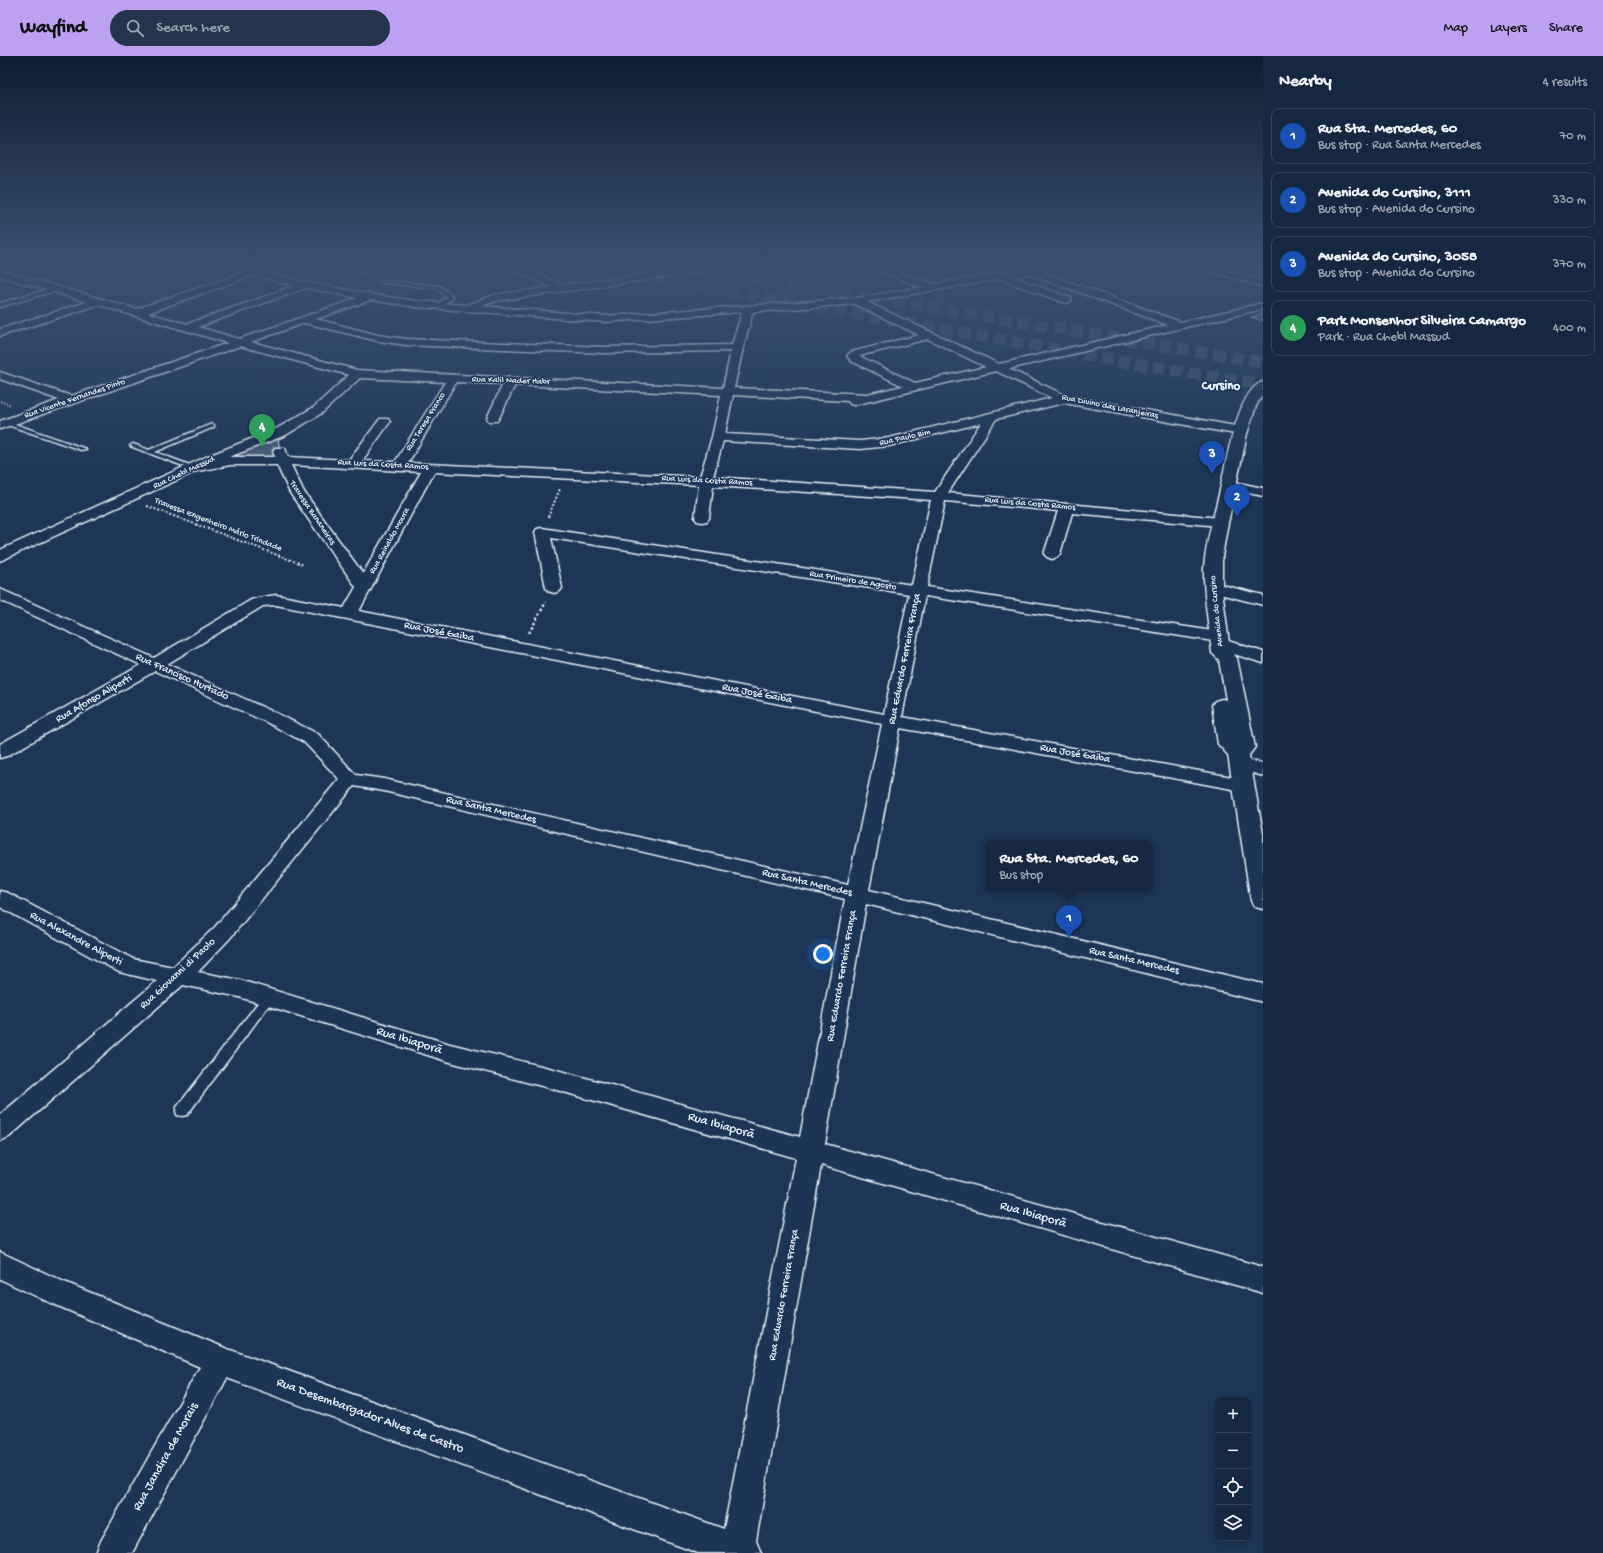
<!DOCTYPE html>
<meta charset="utf-8">
<style>
body{margin:0;font-family:"Gochi Hand",sans-serif;background:#23344c;color:#f1f3f6}
.controls{position:absolute;right:12px;bottom:12px;display:grid;overflow:hidden;border-radius:8px;box-shadow:0 2px 6px #0003}
.controls button{width:36px;height:36px;display:grid;place-items:center;padding:0;border:0;border-bottom:1px solid #35445a;background:#162841;color:#f1f3f6;font:20px sans-serif}
.you{position:absolute;left:823px;top:898px;width:14px;height:14px;margin:-10px;border:3px solid #fff;border-radius:50%;background:#1a73e8;box-shadow:0 0 0 6px #1a73e833}
.badge{display:grid;place-items:center;width:26px;height:26px;border-radius:50%;background:#bca0f2;color:#fff;font-size:13px;font-weight:700}
.pin{position:absolute;translate:-50% -33px;filter:drop-shadow(0 1px 2px #0008)}
.pin::after{content:'';position:absolute;top:21px;width:14px;height:12px;background:inherit;clip-path:polygon(0 0,100% 0,50% 100%)}
.popup{position:absolute;left:985px;top:784px;width:168px;height:52px;box-sizing:border-box;display:grid;place-content:center;border-radius:8px;background:#162841;filter:drop-shadow(0 1px 3px #0005);font-size:13px;white-space:nowrap;color:#9ea6b1}
.popup b{font-size:15px;color:#f1f3f6}
.popup::after{content:'';position:absolute;left:50%;top:100%;margin-left:-8px;border:8px solid transparent;border-top-color:#162841}
.list{margin:0;padding:0;list-style:none}
h2{display:flex;justify-content:space-between;align-items:center;height:52px;margin:0;padding:0 16px;font-size:17px}
h2 small{font-size:13px;font-weight:400;color:#9ea6b1}
.list li{display:grid;grid-template-columns:26px 1fr auto;gap:12px;align-items:center;box-sizing:border-box;height:56px;margin:0 8px 8px;padding:0 8px;border:1px solid #35445a;border-radius:8px}
.list b{display:block;font-size:15px;white-space:nowrap}
.list p{margin:0;font-size:13px;white-space:nowrap;color:#9ea6b1}
.list em{font-size:13px;font-style:normal;color:#9ea6b1}
.icon{flex:none;width:22px;height:22px;fill:none;stroke:currentColor;stroke-width:2;stroke-linecap:round;stroke-linejoin:round}
.map{position:relative;flex:none;width:1263px;height:1497px;overflow:hidden}
header{display:flex;align-items:center;gap:24px;box-sizing:border-box;height:56px;padding:0 20px;background:#bca0f2;color:#111}
header strong{font-size:19px}
nav{display:flex;gap:22px;margin-inline-start:auto;font-size:14px}
.search{width:280px;height:36px;background:#23344c;display:flex;align-items:center;gap:10px;box-sizing:border-box;padding:0 14px;border-radius:22px;color:#9ea6b1;font-size:15px}
main{display:flex}
aside{flex:1;background:#162841}
.map>svg:first-child{display:block}
</style>
<header>
<strong>Wayfind</strong>
<div class="search"><svg class="icon" aria-label="search" viewBox="0 0 24 24"><circle cx="10" cy="10" r="6"/><path d="M15 15l6 6"/></svg>Search here</div>
<nav><a>Map</a><a>Layers</a><a>Share</a></nav>
</header>
<main>
<div class="map">
<svg width="1263" height="1497" viewBox="0 0 1263 1497">
<rect width="100%" height="100%" fill="#1d3557"/>
<filter id="ink" filterUnits="userSpaceOnUse"><feTurbulence type="fractalNoise" baseFrequency=".025" numOctaves="2"/><feDisplacementMap in="SourceGraphic" scale="8" xChannelSelector="R" yChannelSelector="G"/><feConvolveMatrix kernelMatrix="1 2 1 2 8 2 1 2 1" color-interpolation-filters="sRGB"/></filter>
<g filter="url(#ink)">
<g fill="#495e7a" stroke="#e8f1f8">
<path d="M1240,213H1257L1263,214V217L1258,218Z"/>
<path d="M1261,258L1263,259V265L1251,261Z"/>
<path d="M281,376L278,383L282,405L200,410Z"/>
</g>
<g fill="none" stroke-linecap="round" stroke-linejoin="round">
<g stroke="#3b516f" stroke-width="12" stroke-dasharray="12 6" stroke-linecap="butt">
<path d="M604,213L1177,315L1263,328"/>
<path d="M698,213L1263,306"/>
</g>
<g stroke="#e8f1f8" stroke-width="3">
<g id="service">
<path d="M357,213H362L387,225L439,230L451,238L452,243L439,251H435V249L446,242V240L436,232L384,227Z"/>
<path d="M56,231L58,232V234L0,251V247Z"/>
<path d="M5,366H9L86,393L81,394L5,368Z"/>
<path d="M212,368L214,369V371L155,396L195,411V413H191L130,390L133,388L149,394Z"/>
<path d="M268,938L272,939L274,942L272,945L187,1059L182,1060L177,1059L176,1055L177,1051L264,939Z"/>
</g>
</g>
<g stroke="#e8f1f8" stroke-width="3">
<g id="minor">
<path d="M235,213H254L299,225L369,238L416,245L467,249L494,239L551,231L517,215L515,213H527L564,229L682,213H705L700,216L496,245L481,250L605,260L856,242L922,231L877,215L875,213H888L935,228L1027,213H1047L1045,215L1041,216L1181,266L1263,247V253L1009,313L1067,340L1241,371L1246,372L1247,375L1246,378L1241,379L1064,347L996,363L948,437L1220,462L1225,463L1227,466L1225,469L1220,470L1072,457L1060,498L1057,501L1052,503L1047,501L1044,498L1058,455L945,445L927,531L1219,576L1225,577L1227,581L1225,584L1263,596V607L1214,592L1212,588L1213,585L925,540L902,661L1243,723L1250,725L1253,729L1250,733L1243,735L900,672L869,834L1263,928V946L866,848L825,1088L1263,1211V1237L821,1109L756,1485L761,1497H698L227,1322L132,1497H96L101,1485L200,1311L42,1243L0,1223V1196L62,1225L225,1292L724,1473L796,1102L553,1033L450,1006L239,941L183,929L9,1081L0,1085V1059L157,925L119,916L0,851V835L8,837L133,903L173,911L215,871L339,723L304,686L266,666L155,615L7,700L0,702V688L141,609L0,544V533L154,602L251,544L258,542L276,539L344,552L356,531L290,437L277,409H231L197,415L0,505V494L208,400L276,373L314,351L349,319L240,290L0,373V365L59,344L0,323V316L71,340L228,287L98,249L0,280V273L87,246L0,220V214L136,253L243,217L237,215ZM1029,218L1168,269L999,308L867,246L1000,223L1063,246L1067,247L1072,244L1071,242L1013,221ZM254,219L294,230L187,268L148,257ZM306,232L358,242L239,283L198,271ZM371,244L416,251L605,266L742,256L732,289L605,291L406,283L378,279L316,263ZM854,248L919,279L851,296L847,300L851,305L903,330L867,338L734,332L743,292L753,256ZM305,267L378,285L406,289L605,297L731,295L723,332L357,314L251,286ZM928,283L986,311L915,327L859,300ZM996,315L1052,342L889,382L860,385L725,378L733,339L848,345L850,348L854,349ZM360,322L445,326L395,406L362,405L390,366L388,363H380L349,404L288,401L285,392H275L273,395L275,401H229L286,379L322,357ZM456,326L503,328L487,362L489,365H497L499,362L515,329L721,339L712,381L700,421L408,407ZM981,367L935,436L713,421L723,385L860,393L889,390ZM291,409L421,416L363,518L304,436ZM434,416L699,429L695,462L697,465L702,466L707,465L709,462L713,430L931,444L912,529L542,472L537,473L535,476L546,532L548,535L554,537L560,535L562,532L551,482L909,538L884,658L359,555ZM276,549L882,668L848,829L384,723L356,719L318,678L278,658L167,608L263,550ZM354,730L384,735L845,843L800,1081L553,1013L450,988L240,924L198,916L231,881Z"/>
<path d="M1209,213H1223L1263,225V231L1211,215Z"/>
<path d="M1229,425L1263,432V440L1224,432L1222,429L1224,426Z"/>
<path d="M1214,527L1263,539V549L1208,535L1206,532L1208,529Z"/>
<path d="M1240,701L1263,708V720L1233,711L1230,707L1233,703Z"/>
</g>
</g>
<g stroke="#e8f1f8" stroke-width="3">
<path id="secondary" d="M1263,326V338L1256,350L1247,378L1227,472L1222,501V533L1230,595L1237,602L1255,691L1249,699L1263,778V853L1255,851L1251,845L1228,699L1218,688L1212,649L1215,645L1222,643L1226,644L1219,604L1212,597C1209,569 1203,540 1204,512C1206,485 1214,459 1220,434C1226,410 1237,333 1263,326Z"/>
</g>
<path stroke="#e8f1f8" stroke-width="1.5" stroke-dasharray="1.5 1.5" stroke-linecap="butt" d="M0,345L11,349"/>
<g stroke="#e8f1f8" stroke-width="2" stroke-dasharray="2 2" stroke-linecap="butt">
<path d="M147,450L304,509"/>
<path d="M548,461L560,433"/>
</g>
<path stroke="#e8f1f8" stroke-width="2.5" stroke-dasharray="2.5 2.5" stroke-linecap="butt" d="M529,577L546,546"/>
<use href="#service" fill="#1d3557" fill-rule="evenodd"/>
<use href="#minor" fill="#1d3557" fill-rule="evenodd"/>
<use href="#secondary" fill="#1d3557" fill-rule="evenodd"/>
</g>
</g>
<linearGradient id="sky" x2="0" y2="1"><stop stop-color="#101d30"/><stop offset="0.5" stop-color="#3a5174"/><stop offset="1" stop-color="#3a5174" stop-opacity="0"/></linearGradient>
<rect width="1263" height="422" fill="url(#sky)"/>
<g text-anchor="middle" dominant-baseline="central" stroke-width="3" stroke-linejoin="round" paint-order="stroke">
<g font-size="9" fill="#e8f1f8" stroke="#1d3557">
<text transform="translate(511 325) rotate(2)">Rua Kalil Nader Habr</text>
<text transform="translate(75 343) rotate(-19)">Rua Vicente Fernandes Pinto</text>
<text transform="translate(1110 351) rotate(11)">Rua Divino das Laranjeiras</text>
<text transform="translate(426 366) rotate(-58)">Rua Teresa Franco</text>
<text transform="translate(905 382) rotate(-13)">Rua Paulo Bim</text>
<text transform="translate(383 409) rotate(3)">Rua Luis da Costa Ramos</text>
<text transform="translate(184 417) rotate(-25)">Rua Chebl Massud</text>
<text transform="translate(707 425) rotate(3)">Rua Luis da Costa Ramos</text>
<text transform="translate(1030 448) rotate(5)">Rua Luis da Costa Ramos</text>
<text transform="translate(312 457) rotate(56)">Travessa Bananeiras</text>
<text transform="translate(218 469) rotate(21)">Travessa Engenheiro Mário Trindade</text>
<text transform="translate(390 485) rotate(-61)">Rua Reinaldo Moura</text>
<text transform="translate(853 525) rotate(9)">Rua Primeiro de Agosto</text>
<text transform="translate(1217 555) rotate(-96)">Avenida do Cursino</text>
</g>
<g font-size="11" fill="#e8f1f8" stroke="#1d3557">
<text transform="translate(439 576) rotate(11)">Rua José Gaiba</text>
<text transform="translate(905 603) rotate(-79)">Rua Eduardo Ferreira França</text>
<text transform="translate(182 621) rotate(24)">Rua Francisco Hurtado</text>
<text transform="translate(757 638) rotate(11)">Rua José Gaiba</text>
<text transform="translate(94 643) rotate(-30)">Rua Afonso Aliperti</text>
<text transform="translate(1075 698) rotate(10)">Rua José Gaiba</text>
<text transform="translate(491 754) rotate(13)">Rua Santa Mercedes</text>
<text transform="translate(807 827) rotate(13)">Rua Santa Mercedes</text>
<text transform="translate(76 883) rotate(28)">Rua Alexandre Aliperti</text>
<text transform="translate(1134 905) rotate(13)">Rua Santa Mercedes</text>
<text transform="translate(178 918) rotate(-43)">Rua Giovanni di Paolo</text>
<text transform="translate(842 920) rotate(-80)">Rua Eduardo Ferreira França</text>
<text transform="translate(784 1239) rotate(-80)">Rua Eduardo Ferreira França</text>
</g>
<g font-size="13" font-weight="bold" fill="#e8f1f8" stroke="#1d3557">
<text x="1221" y="330">Cursino</text>
</g>
<g font-size="13" fill="#e8f1f8" stroke="#1d3557">
<text transform="translate(409 985) rotate(17)">Rua Ibiaporã</text>
<text transform="translate(721 1070) rotate(16)">Rua Ibiaporã</text>
<text transform="translate(1033 1159) rotate(16)">Rua Ibiaporã</text>
<text transform="translate(370 1360) rotate(20)">Rua Desembargador Alves de Castro</text>
<text transform="translate(166 1401) rotate(-61)">Rua Jandira de Morais</text>
</g>
</g>
</svg>
<div class="controls">
<button>+</button>
<button>−</button>
<button><svg class="icon" aria-label="locate" viewBox="0 0 24 24"><circle cx="12" cy="12" r="6"/><path d="M12 2v4M12 18v4M2 12h4M18 12h4"/></svg></button>
<button><svg class="icon" aria-label="layers" viewBox="0 0 24 24"><path d="M12 4l9 5-9 5-9-5zM3 14l9 5 9-5"/></svg></button>
</div>
<div class="you"></div>
<div class="pin badge" style="left:1069px;top:882px;background:#1a4fb4">1</div>
<div class="popup"><b>Rua Sta. Mercedes, 60</b>Bus stop</div>
<div class="pin badge" style="left:1237px;top:461px;background:#1a4fb4">2</div>
<div class="pin badge" style="left:1212px;top:418px;background:#1a4fb4">3</div>
<div class="pin badge" style="left:262px;top:391px;background:#2e9e5b">4</div>
</div>
<aside>
<h2>Nearby<small>4 results</small></h2>
<ul class="list">
<li><span class="badge" style="background:#1a4fb4">1</span><div><b>Rua Sta. Mercedes, 60</b><p>Bus stop · Rua Santa Mercedes</p></div><em>70 m</em></li>
<li><span class="badge" style="background:#1a4fb4">2</span><div><b>Avenida do Cursino, 3111</b><p>Bus stop · Avenida do Cursino</p></div><em>330 m</em></li>
<li><span class="badge" style="background:#1a4fb4">3</span><div><b>Avenida do Cursino, 3058</b><p>Bus stop · Avenida do Cursino</p></div><em>370 m</em></li>
<li><span class="badge" style="background:#2e9e5b">4</span><div><b>Park Monsenhor Silveira Camargo</b><p>Park · Rua Chebl Massud</p></div><em>400 m</em></li>
</ul>
</aside>
</main>
